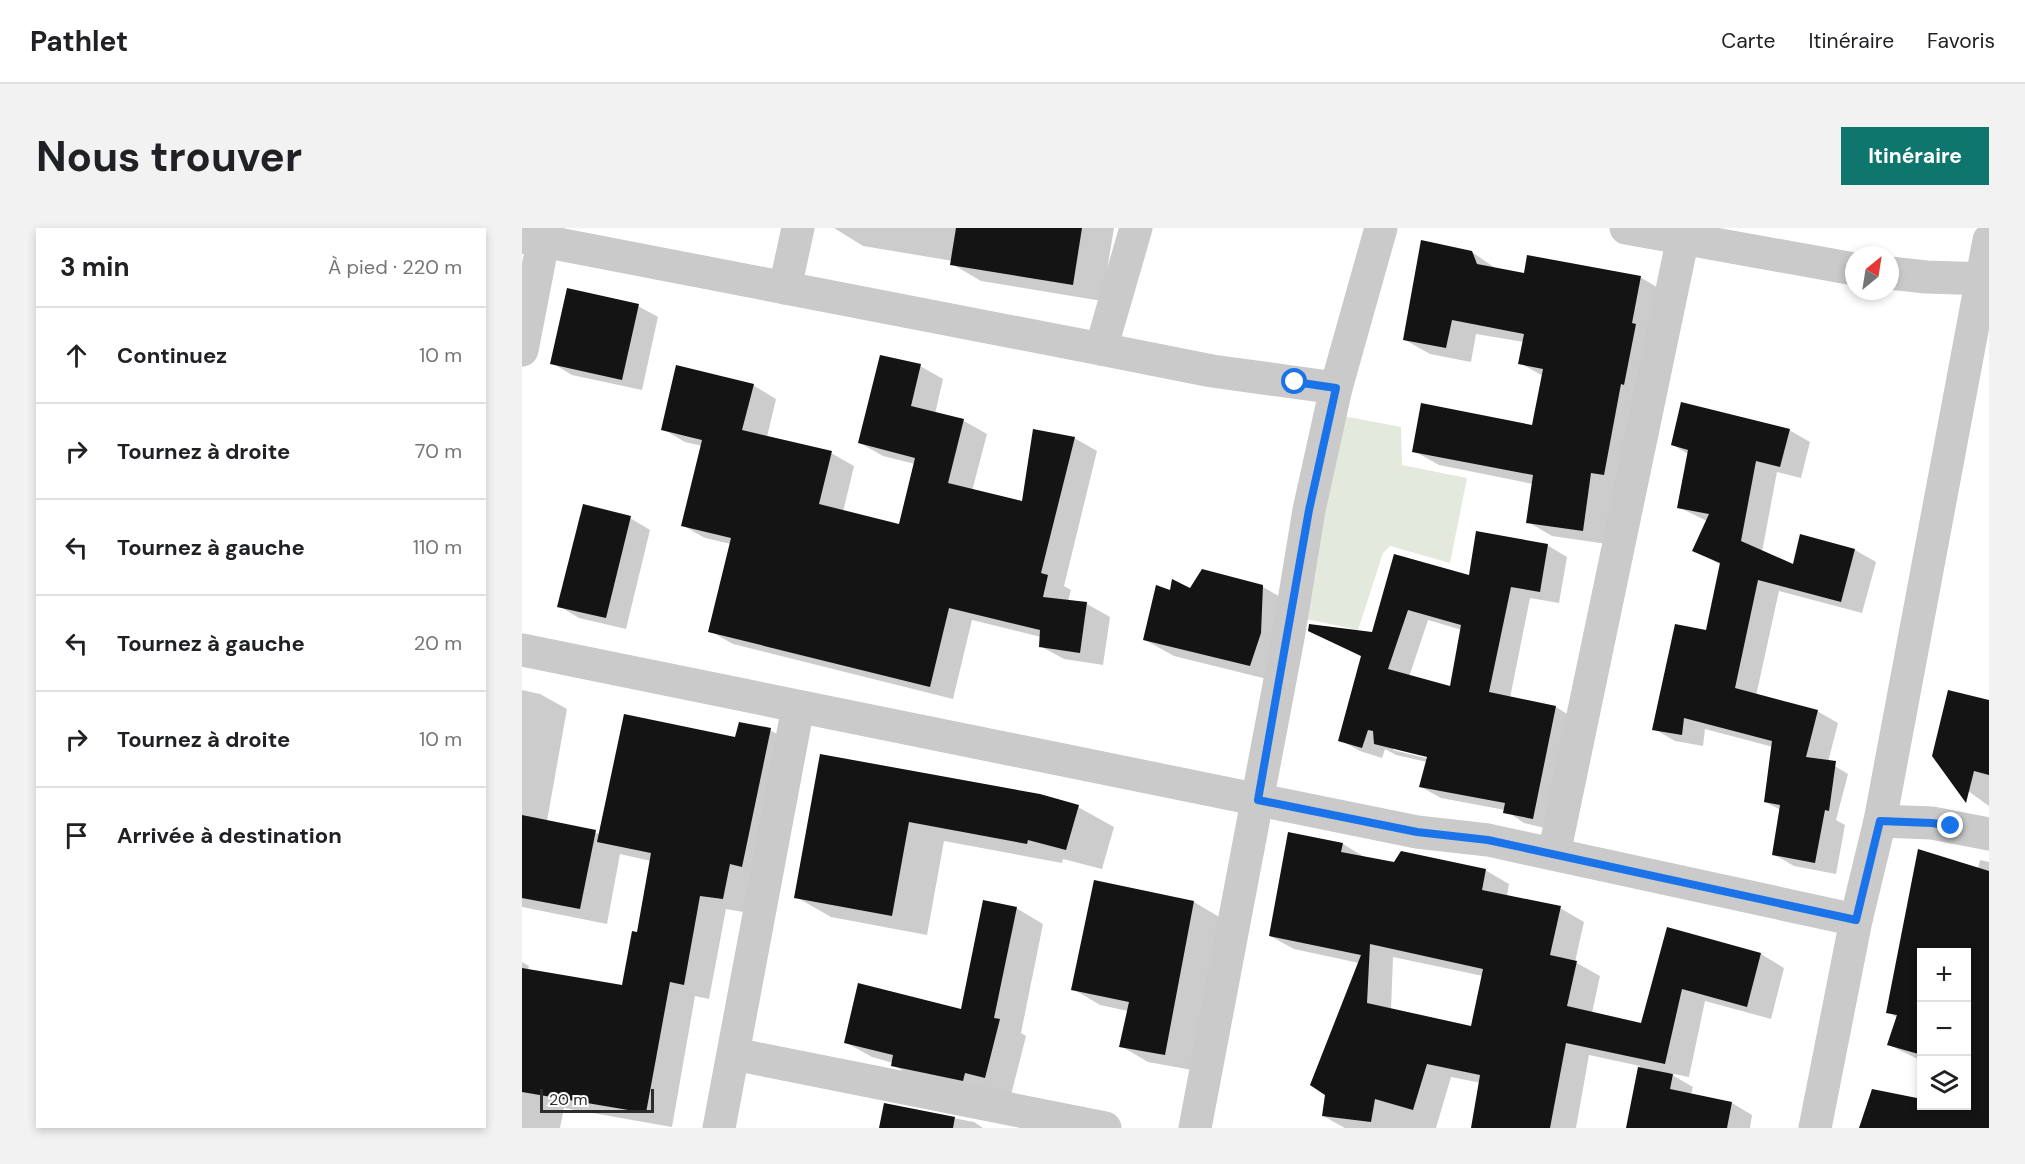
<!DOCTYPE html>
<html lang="fr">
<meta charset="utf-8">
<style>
body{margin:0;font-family:"DM Sans",sans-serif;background:#f2f2f2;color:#202124}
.controls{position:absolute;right:18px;bottom:18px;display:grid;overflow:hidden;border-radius:0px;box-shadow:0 3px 9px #0003}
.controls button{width:54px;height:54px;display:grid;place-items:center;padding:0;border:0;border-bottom:2px solid #e0e0e0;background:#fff;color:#202124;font:30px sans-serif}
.compass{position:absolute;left:1323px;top:18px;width:54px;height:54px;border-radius:50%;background:#fff;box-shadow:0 3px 9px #0003;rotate:30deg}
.scale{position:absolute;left:18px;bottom:15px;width:114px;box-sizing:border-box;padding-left:6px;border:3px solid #2d2d2d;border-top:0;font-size:16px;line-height:21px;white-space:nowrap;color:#2d2d2d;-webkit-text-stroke:4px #fff;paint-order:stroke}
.stop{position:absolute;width:18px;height:18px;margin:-14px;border:4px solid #1a73e8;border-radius:50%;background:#fff}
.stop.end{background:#1a73e8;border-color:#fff;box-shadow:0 2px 6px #0008}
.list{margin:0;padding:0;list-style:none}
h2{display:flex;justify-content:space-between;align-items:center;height:78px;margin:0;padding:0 24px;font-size:26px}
h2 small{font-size:20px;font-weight:400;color:#757577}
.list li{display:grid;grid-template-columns:39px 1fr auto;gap:18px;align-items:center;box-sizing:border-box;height:96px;padding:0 24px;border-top:2px solid #e0e0e0}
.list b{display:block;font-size:22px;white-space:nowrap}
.list em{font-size:20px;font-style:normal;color:#757577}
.icon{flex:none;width:33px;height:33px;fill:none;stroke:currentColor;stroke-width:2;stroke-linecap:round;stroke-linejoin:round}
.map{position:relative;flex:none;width:1467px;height:900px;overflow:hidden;border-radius:0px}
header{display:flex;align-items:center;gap:36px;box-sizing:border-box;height:84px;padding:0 30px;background:#fff;border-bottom:2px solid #e0e0e0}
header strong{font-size:28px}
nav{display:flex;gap:33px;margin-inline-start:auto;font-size:21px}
.intro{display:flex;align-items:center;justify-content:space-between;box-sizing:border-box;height:144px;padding:0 36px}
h1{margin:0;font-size:42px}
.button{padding:15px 27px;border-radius:0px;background:#0f766e;color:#fff;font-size:21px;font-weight:700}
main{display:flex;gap:36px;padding:0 36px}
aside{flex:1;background:#fff;border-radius:0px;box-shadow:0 3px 9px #0003}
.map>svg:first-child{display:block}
</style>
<header>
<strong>Pathlet</strong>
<nav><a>Carte</a><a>Itinéraire</a><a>Favoris</a></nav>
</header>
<div class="intro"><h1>Nous trouver</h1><a class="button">Itinéraire</a></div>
<main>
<aside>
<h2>3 min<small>À pied · 220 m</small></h2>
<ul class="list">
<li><svg class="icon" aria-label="ahead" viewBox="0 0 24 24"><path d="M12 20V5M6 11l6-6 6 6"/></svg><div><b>Continuez</b></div><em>10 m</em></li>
<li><svg class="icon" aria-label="right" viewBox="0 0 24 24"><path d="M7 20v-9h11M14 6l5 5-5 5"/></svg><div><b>Tournez à droite</b></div><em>70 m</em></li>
<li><svg class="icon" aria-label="left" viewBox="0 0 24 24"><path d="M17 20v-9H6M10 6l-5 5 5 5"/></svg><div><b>Tournez à gauche</b></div><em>110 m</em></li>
<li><svg class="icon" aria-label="left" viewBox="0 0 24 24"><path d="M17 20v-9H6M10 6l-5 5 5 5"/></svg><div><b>Tournez à gauche</b></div><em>20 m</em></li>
<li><svg class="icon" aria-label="right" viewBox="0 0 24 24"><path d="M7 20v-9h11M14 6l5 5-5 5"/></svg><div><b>Tournez à droite</b></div><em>10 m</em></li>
<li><svg class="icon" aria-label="arrive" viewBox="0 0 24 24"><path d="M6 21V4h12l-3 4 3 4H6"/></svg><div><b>Arrivée à destination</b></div></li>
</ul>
</aside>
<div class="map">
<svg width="1467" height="900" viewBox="0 0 1467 900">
<rect width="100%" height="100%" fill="#fff"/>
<path fill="#e3e9dc" d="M821,188L879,199L880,237L945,250L928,335L868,318L861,325L836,402L775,389Z"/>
<g fill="#0003" fill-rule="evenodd">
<path d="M312,0H592L580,73L459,53L430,36L431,33L341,18Z"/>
<path d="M950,24L976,42L1004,47L1118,49L1143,64L1085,316L1030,308L1006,294L1011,256L917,237L892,223L1011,199L1021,148L998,135L1002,114L954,106L949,134L908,126L883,112Z"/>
<path d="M116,78L136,89L120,162L50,147L30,135Z"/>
<path d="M398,138L421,151L413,186L442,193L465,206L450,263L502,275L552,210L575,223L542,358L549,362L546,373L565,376L588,389L581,437L542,431L518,418L519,409L450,392L431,471L211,416L188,403L209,316L183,310L160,297L180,218L163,214L141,201L231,157L254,171L245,209L309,225L332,238L321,284L378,298L393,236L361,228L338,215Z"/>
<path d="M1267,202L1288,214L1279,250L1255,244L1240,324L1272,338L1280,308L1333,322L1354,334L1340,385L1257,363L1234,468L1295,483L1316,495L1306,534L1326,546L1314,592L1323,597L1314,646L1272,638L1251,626L1259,582L1243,574L1251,519L1183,501L1181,518L1153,513L1132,501L1185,404L1199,337L1172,322L1185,293L1156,279L1166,226L1151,217Z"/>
<path d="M108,290L128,302L104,401L57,390L37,378Z"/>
<path d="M1025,317L1045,329L1037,375L1008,370L988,470L1034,479L1053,491L1031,602L1002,595L983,582L919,570L899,559L905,534L874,527L863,521L860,530L838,523L818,512L841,429L788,402L851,405L873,328L948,349ZM906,392L940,402L929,460L887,449ZM871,519L913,529L912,532L871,522Z"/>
<path d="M741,359L770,376L757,454L652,428L623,412L649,364Z"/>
<path d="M0,462L18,466L45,481L25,593L78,606L215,511L248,502L274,517L227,685L204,681L187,771L173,768L150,899L42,880L38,900H0V734L7,738L6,742L101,759L124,745L129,633L98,626L85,696L0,679Z"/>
<path d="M1467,474V578L1428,550Z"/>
<path d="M300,528L556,579L592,599L580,641L541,631L540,635L422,613L405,707L309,689L274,669Z"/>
<path d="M768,606L821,616L844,630L872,636L963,642L987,656L985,668L1038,680L1062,694L1053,734L1078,748L1070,785L1121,796L1147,701L1239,726L1262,740L1249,791L1183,773L1167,849L1147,845L1171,859L1169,867L1210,875L1230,887L1228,900H1132L1112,866L1118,838L1067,827L1054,900H951L959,855L929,849L914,900H823L801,888L837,735L772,721L748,708ZM871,729L961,748L950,800L869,782Z"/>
<path d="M1398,623L1456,641L1458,632L1467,634V900H1338L1400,878H1444V724H1400V833L1367,817L1376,790L1366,784Z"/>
<path d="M573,654L672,674L699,690L670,842L626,834L599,818L606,783L578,777L551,761Z"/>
<path d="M494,680L521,696L499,805L504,808L488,871L398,853L371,837V835L350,829L323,814L440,783Z"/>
<path d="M363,877L452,894L461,900H358Z"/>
</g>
<g fill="#141414" fill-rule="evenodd">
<path d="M434,0H560L551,57L428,37Z"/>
<path d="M899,12L950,23L955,36L1002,45L1005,27L1119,48L1110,95L1114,96L1102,157L1099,156L1082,247L1069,245L1061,303L1004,295L1011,247L890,224L899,175L1010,197L1021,141L996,136L1002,106L930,92L924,120L881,112Z"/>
<path d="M45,60L117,76L100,152L28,136Z"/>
<path d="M358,127L399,136L389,178L442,191L426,255L500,273L511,201L553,209L519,345L526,347L521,369L565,374L558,425L517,419L518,402L427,380L408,459L186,404L209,310L159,298L180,212L139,202L154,137L232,156L220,202L310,223L297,276L377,296L393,230L336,215Z"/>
<path d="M1159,174L1268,201L1258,239L1234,233L1219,313L1271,336L1278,306L1333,321L1319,374L1236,352L1213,460L1296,482L1284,529L1314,533L1307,583L1303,582L1293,635L1250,627L1258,577L1242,574L1250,513L1162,490L1160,507L1130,502L1153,396L1184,402L1198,335L1170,323L1187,286L1155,280L1166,222L1149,217Z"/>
<path d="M61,276L109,288L84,390L35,379Z"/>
<path d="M954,303L1026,316L1018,364L989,359L967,464L1034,478L1011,591L981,585L983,575L897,559L905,529L852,516L851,503L846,502L840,520L816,513L839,428L786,403L787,396L850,404L872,326L947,347ZM886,382L939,397L928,458L866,441Z"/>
<path d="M680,341L741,357L739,405L728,438L621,412L634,357L648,362L650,351L668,360Z"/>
<path d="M1426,462L1467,472V547L1452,543L1444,575L1410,528Z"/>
<path d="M102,486L213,509L217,494L249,500L220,639L208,636L201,671L178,668L162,757L148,754L124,885L0,864V740L100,757L110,703L115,704L129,625L75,614Z"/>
<path d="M298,526L518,566L557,577L544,622L506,612L505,616L387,594L370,688L272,670Z"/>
<path d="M0,587L74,602L58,681L0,670Z"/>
<path d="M766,604L821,615L819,624L872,634L879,623L964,641L960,662L1039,678L1028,727L1055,733L1045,778L1119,795L1145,699L1239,725L1225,779L1160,761L1143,836L1044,815L1028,900H949L958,847L905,836L891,882L853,871L849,894L800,888L803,867L788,857L839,727L747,708ZM848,716L961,741L949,798L845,775Z"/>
<path d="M1396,621L1467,643V900H1337L1350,861L1400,871V878H1444V724H1400V827L1365,817L1375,787L1364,785Z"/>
<path d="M572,652L672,673L643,827L597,819L607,774L549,762Z"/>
<path d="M461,672L495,679L472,790L478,791L463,850L443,845L441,853L369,838L371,827L322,815L336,755L439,781Z"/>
<path d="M1116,839L1151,846L1148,861L1210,874L1205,900H1104Z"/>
<path d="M362,875L433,889L431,900H357Z"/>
</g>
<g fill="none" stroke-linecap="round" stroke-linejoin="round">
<g stroke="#cacaca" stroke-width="33">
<path d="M263,60L276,0"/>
<path d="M579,121L690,143L814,160"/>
<path d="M0,122L21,14"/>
<path d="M0,422L895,604L966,612L1334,692"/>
<path d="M1358,593L1410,595L1467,606"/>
<path d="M1032,626L1163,0"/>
<path d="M212,826L583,900"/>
<path d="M197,900L276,479"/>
<path d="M673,900L766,410L787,282L814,160L859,0"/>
<path d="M1293,900L1334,692L1358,593L1467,12"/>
</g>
<g stroke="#cacaca" stroke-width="33">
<path d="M1104,0L1332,41"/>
<path d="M0,9L579,121L614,0"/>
<path d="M1368,45L1404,49L1467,51"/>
</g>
</g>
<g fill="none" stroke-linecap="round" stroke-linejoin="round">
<path stroke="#1a73e8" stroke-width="8" d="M773,154L814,160L787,282L736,572L895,604L966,612L1334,692L1358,593L1410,595L1429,598"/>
</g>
</svg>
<div class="controls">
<button>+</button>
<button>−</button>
<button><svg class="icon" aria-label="layers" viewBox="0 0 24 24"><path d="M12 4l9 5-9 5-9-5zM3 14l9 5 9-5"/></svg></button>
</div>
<svg class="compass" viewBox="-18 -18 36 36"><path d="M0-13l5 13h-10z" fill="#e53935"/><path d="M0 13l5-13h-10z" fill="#757577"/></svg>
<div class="scale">20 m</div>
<div class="stop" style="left:773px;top:154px"></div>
<div class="stop end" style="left:1429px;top:598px"></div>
</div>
</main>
